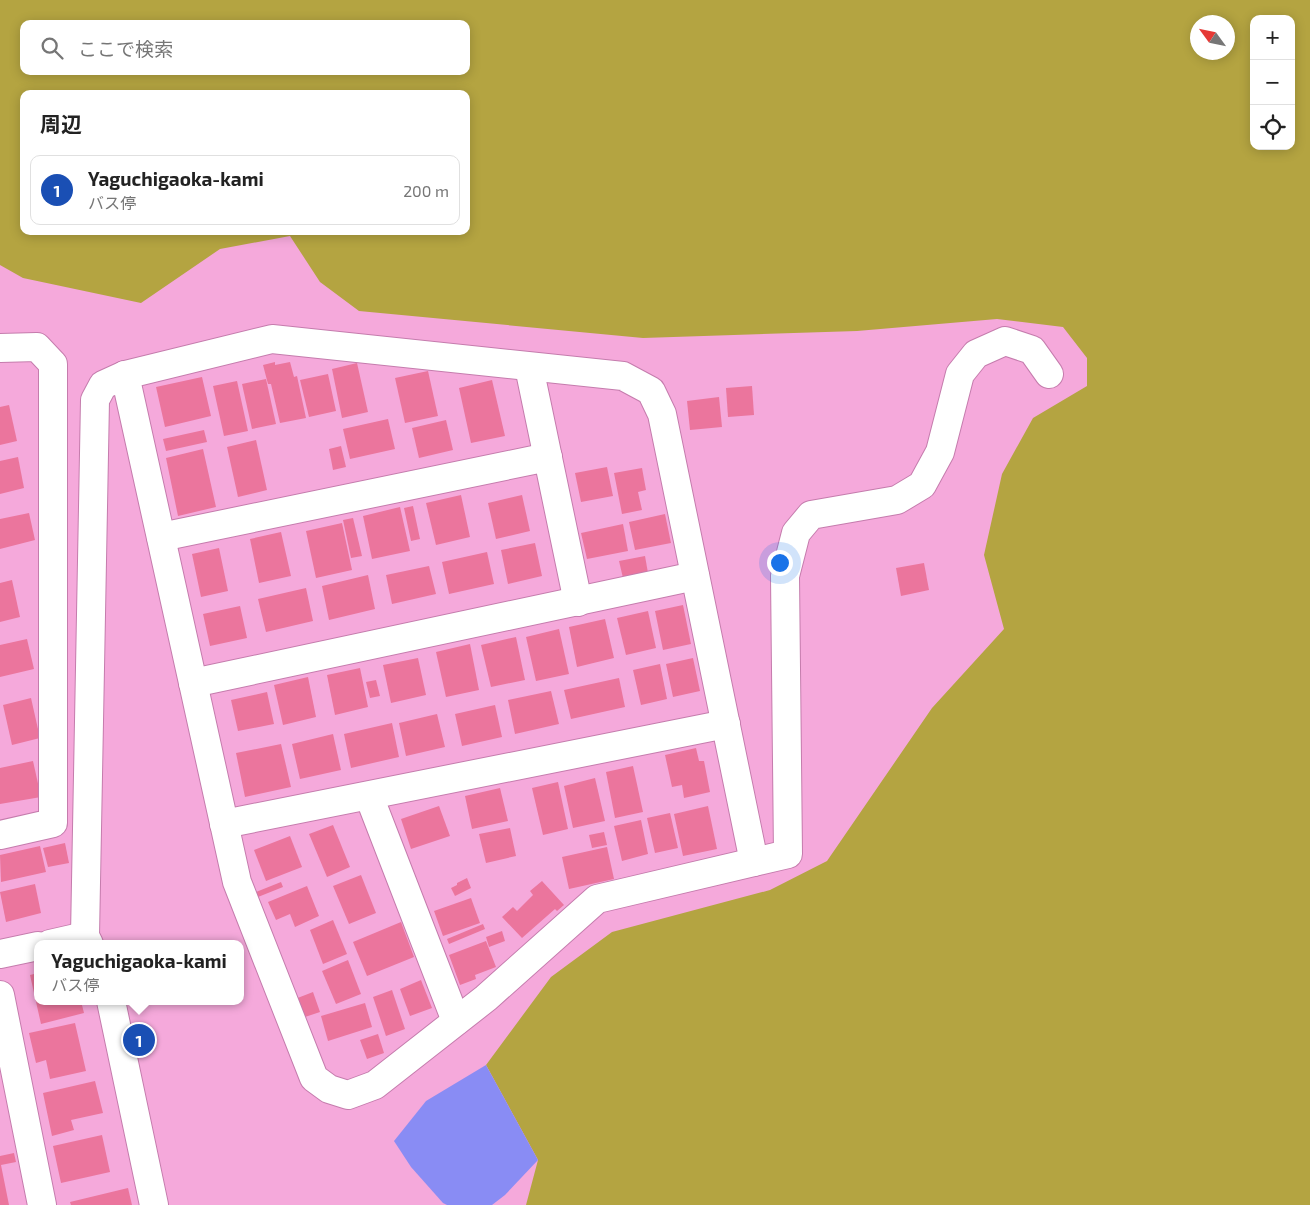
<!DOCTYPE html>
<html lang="ja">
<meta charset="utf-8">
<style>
body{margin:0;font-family:"Exo 2","Noto Sans JP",sans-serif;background:#f6f6f6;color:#222}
.controls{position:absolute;right:15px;top:15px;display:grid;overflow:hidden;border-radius:10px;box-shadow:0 2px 12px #0003}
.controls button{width:45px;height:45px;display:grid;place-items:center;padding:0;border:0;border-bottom:1px solid #e0e0e0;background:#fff;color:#222;font:25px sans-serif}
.compass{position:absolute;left:1190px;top:15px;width:45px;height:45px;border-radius:50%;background:#fff;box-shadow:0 2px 12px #0003;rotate:303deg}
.you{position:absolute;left:779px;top:562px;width:18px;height:18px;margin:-12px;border:4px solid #fff;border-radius:50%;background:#1a73e8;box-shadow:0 0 0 8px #1a73e833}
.badge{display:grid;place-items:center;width:32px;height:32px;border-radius:50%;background:#33694e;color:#fff;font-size:16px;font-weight:700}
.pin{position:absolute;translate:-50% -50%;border:2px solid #fff;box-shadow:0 1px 5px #0006}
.popup{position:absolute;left:34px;top:940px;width:210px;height:65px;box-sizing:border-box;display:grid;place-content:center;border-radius:10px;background:#fff;filter:drop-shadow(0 1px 4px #0005);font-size:16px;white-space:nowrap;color:#767676}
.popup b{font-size:19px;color:#222}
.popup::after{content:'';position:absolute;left:50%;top:100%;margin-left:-10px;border:10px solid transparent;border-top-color:#fff}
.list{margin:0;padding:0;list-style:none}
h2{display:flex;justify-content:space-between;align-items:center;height:65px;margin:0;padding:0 20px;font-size:21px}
h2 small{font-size:16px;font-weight:400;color:#767676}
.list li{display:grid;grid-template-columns:32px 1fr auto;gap:15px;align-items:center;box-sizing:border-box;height:70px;margin:0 10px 10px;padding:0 10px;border:1px solid #e0e0e0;border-radius:10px}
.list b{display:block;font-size:19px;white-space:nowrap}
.list p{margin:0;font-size:16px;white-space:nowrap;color:#767676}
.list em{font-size:16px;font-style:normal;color:#767676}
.icon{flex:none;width:28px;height:28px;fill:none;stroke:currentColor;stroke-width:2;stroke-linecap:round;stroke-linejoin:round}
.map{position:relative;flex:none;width:1310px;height:1205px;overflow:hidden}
.search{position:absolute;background:#fff;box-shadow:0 2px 12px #0003;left:20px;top:20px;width:450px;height:55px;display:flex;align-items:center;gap:12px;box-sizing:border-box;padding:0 18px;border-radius:10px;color:#767676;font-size:19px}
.panel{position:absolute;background:#fff;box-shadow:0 2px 12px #0003;left:20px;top:90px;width:450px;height:145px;border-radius:10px}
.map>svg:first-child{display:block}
</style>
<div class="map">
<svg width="1310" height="1205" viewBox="0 0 1310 1205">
<rect width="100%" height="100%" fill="#f5a9db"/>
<path fill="#b4a441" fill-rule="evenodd" d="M0,0H1310V1205H526L538,1160L486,1065L551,977L612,932L770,890L827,861L932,708L1004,629L984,555L1002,474L1033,418L1087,386V358L1063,327L997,319L857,331L643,338L359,311L320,282L290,236L220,249L141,303L23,278L0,265ZM1254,19H1291V146H1254ZM1198,22H1228V52H1198ZM24,24H466V71H24ZM24,94H466V231H24Z"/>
<path fill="#898cf4" d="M486,1065L538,1160L505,1195L492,1205H447L443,1203L411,1167L394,1141L426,1101Z"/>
<g fill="#eb759d">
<path d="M275,362V365L290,362L294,377L297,376L306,418L280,423L271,384H268L263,365Z"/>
<path d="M357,363L368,412L342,418L332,369Z"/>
<path d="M428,371L438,416L405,423L395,378Z"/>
<path d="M328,374L336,411L309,417L300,380Z"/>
<path d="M202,377L211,416L165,427L156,387Z"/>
<path d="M266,379L276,424L252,429L242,384Z"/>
<path d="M492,380L505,436L471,443L459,388Z"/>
<path d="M237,381L248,431L224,436L213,386Z"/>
<path d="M752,386L754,415L728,417L726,388Z"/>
<path d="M719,397L722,427L690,430L687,401Z"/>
<path d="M9,405L17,441L0,445V407Z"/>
<path d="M388,419L395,449L350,459L343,429Z"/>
<path d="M446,420L453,450L419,458L412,428Z"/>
<path d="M204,430L207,442L166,451L163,439Z"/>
<path d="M256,440L267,490L238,497L227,447Z"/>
<path d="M341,446L346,467L333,470L329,449Z"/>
<path d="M203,449L216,507L178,516L166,458Z"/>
<path d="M18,457L24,488L0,494V461Z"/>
<path d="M607,467L613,496L581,502L575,473Z"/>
<path d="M642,468L646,490L638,492L642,510L622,514L614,473Z"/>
<path d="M461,495L470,537L436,545L426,503Z"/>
<path d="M522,495L530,531L496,539L488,503Z"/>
<path d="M413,506L420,539L411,541L404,508Z"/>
<path d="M400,507L410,551L372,559L363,516Z"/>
<path d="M29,513L35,540L0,549V519Z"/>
<path d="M665,514L671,543L635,550L629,522Z"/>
<path d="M353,518L362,556L351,558L343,520Z"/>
<path d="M342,523L352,570L316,578L306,531Z"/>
<path d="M623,524L628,551L587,559L581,533Z"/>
<path d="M281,532L291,576L259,583L250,539Z"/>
<path d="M535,543L542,576L508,584L501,550Z"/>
<path d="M219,548L228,591L201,597L192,554Z"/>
<path d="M487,552L494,584L449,594L442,562Z"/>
<path d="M645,556L648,573L623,578L619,561Z"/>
<path d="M924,563L929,590L901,596L896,568Z"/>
<path d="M429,566L436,594L392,604L386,575Z"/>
<path d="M368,575L375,609L329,620L322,586Z"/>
<path d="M12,580L20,617L0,622V583Z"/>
<path d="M306,588L313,621L266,632L258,599Z"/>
<path d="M683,605L691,644L663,650L655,611Z"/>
<path d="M240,606L247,638L210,646L203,614Z"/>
<path d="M648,611L656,648L626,655L617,618Z"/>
<path d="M605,619L614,658L577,667L569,627Z"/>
<path d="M559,629L569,674L536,681L526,637Z"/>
<path d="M516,637L525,680L491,687L481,645Z"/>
<path d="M27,639L34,669L0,677V645Z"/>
<path d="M470,644L479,690L446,697L436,652Z"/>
<path d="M418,658L426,695L391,703L383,665Z"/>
<path d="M693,658L700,691L673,697L666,664Z"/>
<path d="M660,664L667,699L641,705L633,670Z"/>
<path d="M360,668L368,707L335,715L327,675Z"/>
<path d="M308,677L316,717L283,725L274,685Z"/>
<path d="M619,678L625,707L571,719L564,690Z"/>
<path d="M376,680L380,696L370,698L366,682Z"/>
<path d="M551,691L559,724L515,734L508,700Z"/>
<path d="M267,692L274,724L238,731L231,700Z"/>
<path d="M31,698L40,738L12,745L3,705Z"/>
<path d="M495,705L502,737L462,746L455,714Z"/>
<path d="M437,714L445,747L406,756L399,723Z"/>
<path d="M392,723L399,757L351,768L344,734Z"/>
<path d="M333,734L341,770L300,779L292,744Z"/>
<path d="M281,744L291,787L245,797L236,753Z"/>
<path d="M696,748L699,761H704L710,792L684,798L682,785L672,787L665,755Z"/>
<path d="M33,761L41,797L0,804V768Z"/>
<path d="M633,766L643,812L615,818L606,772Z"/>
<path d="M595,778L605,821L573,828L564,786Z"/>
<path d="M558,782L568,829L543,835L532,788Z"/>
<path d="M500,788L508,821L472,829L465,796Z"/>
<path d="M439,806L450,836L411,849L401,819Z"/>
<path d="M708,806L717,849L683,856L674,814Z"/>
<path d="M670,813L678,848L655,853L647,818Z"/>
<path d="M641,820L648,854L622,861L614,826Z"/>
<path d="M333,825L350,867L327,877L309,834Z"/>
<path d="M510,828L516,856L486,863L479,834Z"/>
<path d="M604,832L607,845L592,848L589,835Z"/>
<path d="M290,836L302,867L266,881L254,850Z"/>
<path d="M65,843L69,863L48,867L43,848Z"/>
<path d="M40,846L46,872L1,882L0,855Z"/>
<path d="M607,847L614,879L569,889L562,857Z"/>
<path d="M361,875L376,913L349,924L333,886Z"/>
<path d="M467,878L471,888L455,896L451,888L457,885V883Z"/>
<path d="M542,881L564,905L557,911L555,909L522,938L502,917L513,907L517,911L533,895L530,891Z"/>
<path d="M281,882L283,887L258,897L256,892Z"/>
<path d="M35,884L41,913L6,922L0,892Z"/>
<path d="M307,886L319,916L295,927L290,914L276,920L268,902Z"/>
<path d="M471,898L480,923L443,936L434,911Z"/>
<path d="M333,920L347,954L323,964L310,930Z"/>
<path d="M401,922L414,957L367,976L353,942Z"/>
<path d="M483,924L485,929L449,944L447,939Z"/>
<path d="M502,931L505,941L489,947L486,937Z"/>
<path d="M486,941L496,967L475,975L476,979L460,985L449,955Z"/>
<path d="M348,960L361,994L336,1004L322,971Z"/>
<path d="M38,973V1001H81L84,1013L41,1024L30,975Z"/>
<path d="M421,980L432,1008L410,1016L400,989Z"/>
<path d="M392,990L405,1029L386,1036L373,997Z"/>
<path d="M313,992L320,1012L302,1018L295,999Z"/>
<path d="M365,1003L372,1027L328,1041L321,1016Z"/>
<path d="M75,1023L86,1071L50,1079L46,1060L36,1063L29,1033Z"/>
<path d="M378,1034L384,1053L367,1059L360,1040Z"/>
<path d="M95,1081L103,1113L71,1120L74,1130L52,1136L43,1093Z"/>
<path d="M102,1135L110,1172L61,1183L53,1146Z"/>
<path d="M14,1153L16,1162L1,1165L9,1205H0V1156Z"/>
<path d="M128,1188L132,1205H71L70,1202Z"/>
</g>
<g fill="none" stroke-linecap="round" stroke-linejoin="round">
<g stroke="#c57cad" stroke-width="30">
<g id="minor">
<path d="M0,348L37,347L53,364V823L0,835"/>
<path d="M529,367L578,602"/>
<path d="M125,375L237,882L314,1078L329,1089L348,1095L375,1085L486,998L597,899L788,854L785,576L796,533L811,515L897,500L922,485L940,452L960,374L976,354L1005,341L1032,350L1049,374"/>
<path d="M161,537L548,457"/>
<path d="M193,683L695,576"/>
<path d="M369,796L456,1021"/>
<path d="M224,824L726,724"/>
<path d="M50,944L85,936"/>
<path d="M89,944L85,936L95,400L103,385L125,375L272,339L623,376L651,391L662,414L754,862"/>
<path d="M0,954L38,946"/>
<path d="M0,995L42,1205"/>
<path d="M111,1001L154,1205"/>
</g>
</g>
<use href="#minor" stroke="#fff" stroke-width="28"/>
</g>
</svg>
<div class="controls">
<button>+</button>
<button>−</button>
<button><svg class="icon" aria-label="locate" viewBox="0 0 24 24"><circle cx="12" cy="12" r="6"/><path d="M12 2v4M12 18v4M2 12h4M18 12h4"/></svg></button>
</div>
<svg class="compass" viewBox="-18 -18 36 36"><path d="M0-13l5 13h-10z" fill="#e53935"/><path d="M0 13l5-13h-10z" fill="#767676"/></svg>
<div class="you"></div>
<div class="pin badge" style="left:139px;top:1040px;background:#1a4fb4">1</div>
<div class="popup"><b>Yaguchigaoka-kami</b>バス停</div>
<div class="search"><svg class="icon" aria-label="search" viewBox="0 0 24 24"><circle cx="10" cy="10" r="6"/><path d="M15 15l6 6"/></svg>ここで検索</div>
<section class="panel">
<h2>周辺<small></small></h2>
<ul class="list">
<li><span class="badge" style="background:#1a4fb4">1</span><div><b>Yaguchigaoka-kami</b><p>バス停</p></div><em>200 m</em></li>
</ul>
</section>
</div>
